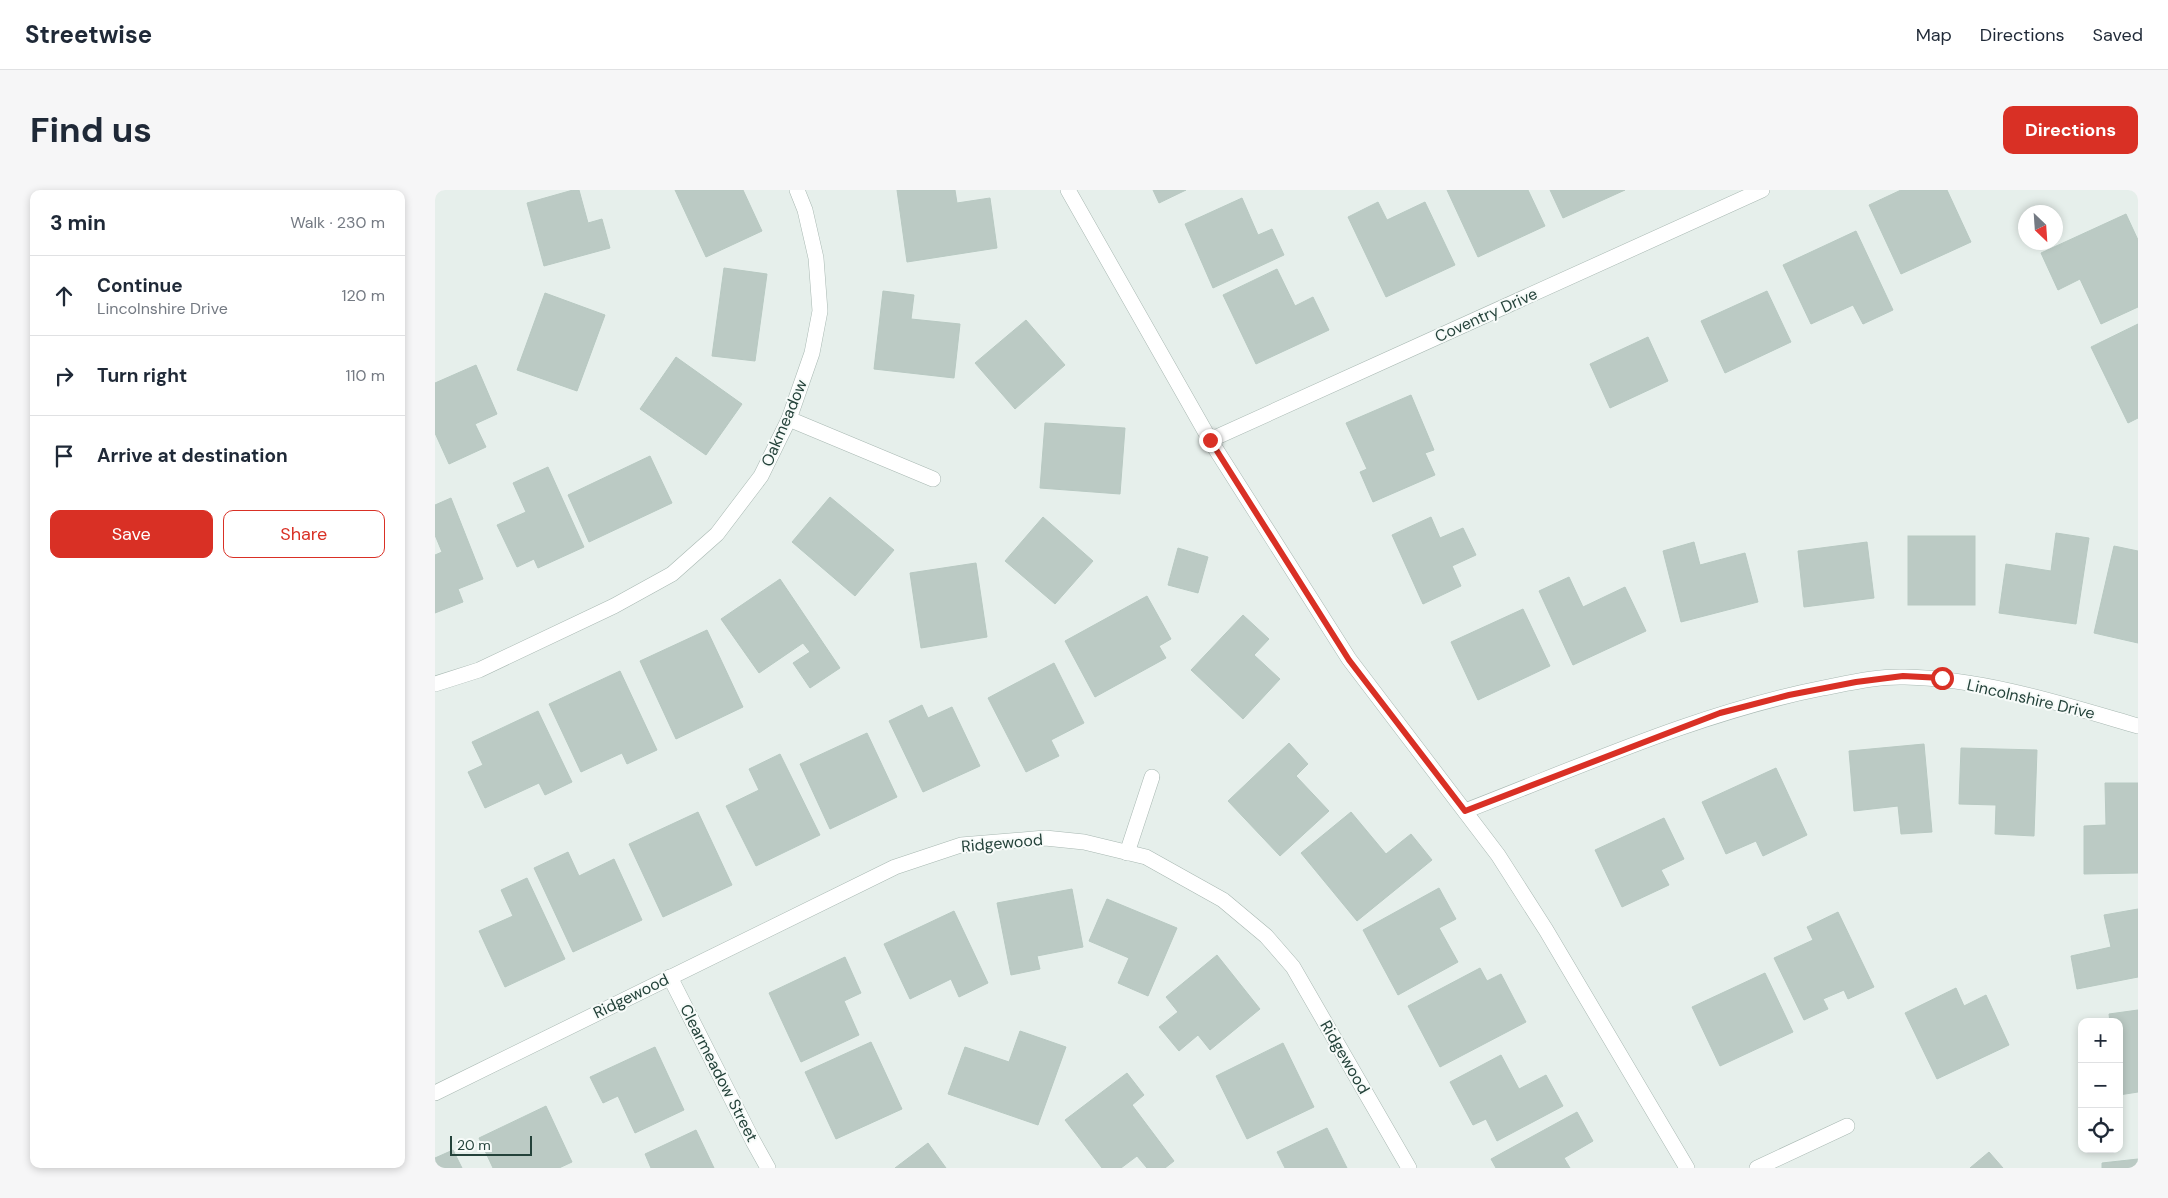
<!DOCTYPE html>
<meta charset="utf-8">
<style>
body{margin:0;font-family:"DM Sans",sans-serif;background:#f6f6f7;color:#1f2937}
.controls{position:absolute;right:15px;bottom:15px;display:grid;overflow:hidden;border-radius:10px;box-shadow:0 2px 8px #0003}
.controls button{width:45px;height:45px;display:grid;place-items:center;padding:0;border:0;border-bottom:1px solid #e0e1e3;background:#fff;color:#1f2937;font:25px sans-serif}
.compass{position:absolute;left:1583px;top:15px;width:45px;height:45px;border-radius:50%;background:#fff;box-shadow:0 2px 8px #0003;rotate:155deg}
.scale{position:absolute;left:15px;bottom:12px;width:82px;box-sizing:border-box;padding-left:5px;border:2px solid #24423a;border-top:0;font-size:14px;line-height:18px;white-space:nowrap;color:#24423a;-webkit-text-stroke:4px #f7fbf9;paint-order:stroke}
.stop{position:absolute;width:15px;height:15px;margin:-11px;border:4px solid #d93025;border-radius:50%;background:#fff}
.stop.end{background:#d93025;border-color:#fff;box-shadow:0 1px 5px #0008}
.list{margin:0;padding:0;list-style:none}
h2{display:flex;justify-content:space-between;align-items:center;height:65px;margin:0;padding:0 20px;font-size:21px}
h2 small{font-size:16px;font-weight:400;color:#747a83}
.list li{display:grid;grid-template-columns:32px 1fr auto;gap:15px;align-items:center;box-sizing:border-box;height:80px;padding:0 20px;border-top:1px solid #e0e1e3}
.list b{display:block;font-size:19px;white-space:nowrap}
.list p{margin:0;font-size:16px;white-space:nowrap;color:#747a83}
.list em{font-size:16px;font-style:normal;color:#747a83}
.actions{display:flex;gap:10px;padding:15px 20px}
.actions a{flex:1;padding:11px 0;border:1px solid #d93025;border-radius:10px;text-align:center;font-size:18px;color:#d93025}
.actions .main{background:#d93025;color:#fff}
.icon{flex:none;width:28px;height:28px;fill:none;stroke:currentColor;stroke-width:2;stroke-linecap:round;stroke-linejoin:round}
.map{position:relative;flex:none;width:1703px;height:978px;overflow:hidden;border-radius:10px}
header{display:flex;align-items:center;gap:30px;box-sizing:border-box;height:70px;padding:0 25px;background:#fff;border-bottom:1px solid #e0e1e3}
header strong{font-size:24px}
nav{display:flex;gap:28px;margin-inline-start:auto;font-size:18px}
.intro{display:flex;align-items:center;justify-content:space-between;box-sizing:border-box;height:120px;padding:0 30px}
h1{margin:0;font-size:35px}
.button{padding:12px 22px;border-radius:10px;background:#d93025;color:#fff;font-size:18px;font-weight:700}
main{display:flex;gap:30px;padding:0 30px}
aside{flex:1;background:#fff;border-radius:10px;box-shadow:0 2px 8px #0003}
.map>svg:first-child{display:block}
</style>
<header>
<strong>Streetwise</strong>
<nav><a>Map</a><a>Directions</a><a>Saved</a></nav>
</header>
<div class="intro"><h1>Find us</h1><a class="button">Directions</a></div>
<main>
<aside>
<h2>3 min<small>Walk · 230 m</small></h2>
<ul class="list">
<li><svg class="icon" aria-label="ahead" viewBox="0 0 24 24"><path d="M12 20V5M6 11l6-6 6 6"/></svg><div><b>Continue</b><p>Lincolnshire Drive</p></div><em>120 m</em></li>
<li><svg class="icon" aria-label="right" viewBox="0 0 24 24"><path d="M7 20v-9h11M14 6l5 5-5 5"/></svg><div><b>Turn right</b></div><em>110 m</em></li>
<li><svg class="icon" aria-label="arrive" viewBox="0 0 24 24"><path d="M6 21V4h12l-3 4 3 4H6"/></svg><div><b>Arrive at destination</b></div></li>
</ul>
<div class="actions"><a class="main">Save</a><a>Share</a></div>
</aside>
<div class="map">
<svg width="1703" height="978" viewBox="0 0 1703 978">
<rect width="100%" height="100%" fill="#e6efeb"/>
<g fill="#bbcac4" stroke="#b8c9c2">
<path d="M138,0H144L153,33L167,29L175,58L109,76L92,13Z"/>
<path d="M240,0H308L327,41L271,67Z"/>
<path d="M462,0H520L522,13L555,8L562,58L472,72Z"/>
<path d="M718,0H751L724,13Z"/>
<path d="M1012,0H1093L1110,36L1043,67Z"/>
<path d="M1115,0H1190L1128,28Z"/>
<path d="M1466,0H1512L1536,52L1466,84L1434,15Z"/>
<path d="M807,8L823,45L837,39L849,65L778,98L750,34Z"/>
<path d="M943,12L952,30L990,12L1020,75L951,107L913,27Z"/>
<path d="M1691,24L1703,50V117L1666,134L1645,89L1623,100L1606,63Z"/>
<path d="M1421,41L1458,120L1428,134L1418,115L1376,134L1348,75Z"/>
<path d="M289,78L332,84L320,171L277,166Z"/>
<path d="M842,79L860,116L878,107L894,140L821,174L788,105Z"/>
<path d="M448,101L479,105L476,129L525,134L519,188L439,179Z"/>
<path d="M1332,101L1356,152L1290,183L1266,131Z"/>
<path d="M110,103L170,125L142,201L82,180Z"/>
<path d="M591,130L630,175L580,219L540,173Z"/>
<path d="M1703,134V228L1693,233L1656,157Z"/>
<path d="M1213,147L1233,191L1175,218L1155,174Z"/>
<path d="M241,167L307,214L271,265L205,219Z"/>
<path d="M41,175L62,224L40,234L51,257L14,274L0,243V193Z"/>
<path d="M976,205L999,260L990,263L1000,285L938,312L925,282L932,279L911,233Z"/>
<path d="M610,233L690,238L685,304L605,298Z"/>
<path d="M215,266L237,313L154,352L133,305Z"/>
<path d="M113,277L149,357L103,378L99,369L82,377L62,335L91,322L78,293Z"/>
<path d="M395,307L459,360L420,406L357,352Z"/>
<path d="M16,308L48,389L23,399L28,412L0,423V365L7,362L0,345V315Z"/>
<path d="M608,327L658,371L620,414L570,371Z"/>
<path d="M996,327L1005,348L1028,338L1041,365L1017,376L1026,396L988,414L957,345Z"/>
<path d="M1621,343L1654,348L1641,434L1564,423L1571,374L1616,381Z"/>
<rect x="1473" y="346" width="67" height="69"/>
<path d="M1259,352L1265,375L1310,363L1323,412L1246,432L1228,361Z"/>
<path d="M1432,352L1439,408L1369,417L1363,361Z"/>
<path d="M1679,356L1703,361V453L1659,443Z"/>
<path d="M743,358L773,367L763,403L733,395Z"/>
<path d="M541,373L552,447L486,458L475,383Z"/>
<path d="M1134,387L1148,417L1190,397L1211,441L1138,475L1104,401Z"/>
<path d="M345,389L405,478L375,498L358,473L375,462L368,453L324,483L286,429Z"/>
<path d="M712,406L736,449L724,456L731,468L660,507L630,451Z"/>
<path d="M1088,419L1115,476L1043,510L1016,452Z"/>
<path d="M808,425L834,449L819,465L845,489L808,529L756,480Z"/>
<path d="M272,440L308,517L241,549L205,471Z"/>
<path d="M619,473L649,533L616,550L624,566L591,582L553,508Z"/>
<path d="M185,481L222,560L192,574L187,563L146,582L114,514Z"/>
<path d="M487,515L493,528L517,517L545,576L488,602L454,531Z"/>
<path d="M103,521L137,592L110,605L104,593L50,618L33,582L48,575L37,552Z"/>
<path d="M432,543L462,607L395,639L365,574Z"/>
<path d="M854,553L873,574L861,586L894,621L845,666L793,611Z"/>
<path d="M1489,554L1497,642L1466,644L1463,616L1419,621L1414,561Z"/>
<path d="M1526,558L1602,560L1599,646L1560,644L1561,615L1524,614Z"/>
<path d="M345,564L385,645L321,676L291,616L324,600L314,579Z"/>
<path d="M1341,578L1372,645L1328,666L1321,651L1291,664L1267,612Z"/>
<path d="M1670,593H1703V683L1649,684V636L1671,635Z"/>
<path d="M263,622L297,695L228,727L194,654Z"/>
<path d="M916,622L951,664L976,644L997,670L922,731L866,663Z"/>
<path d="M1229,628L1249,669L1226,680L1234,695L1187,717L1160,660Z"/>
<path d="M133,662L144,686L179,669L207,730L138,762L99,678Z"/>
<path d="M92,688L130,769L70,797L44,741L78,726L66,700Z"/>
<path d="M1004,698L1021,729L1004,738L1023,772L963,805L928,740Z"/>
<path d="M637,699L648,757L602,766L605,779L576,785L562,713Z"/>
<path d="M672,709L742,738L713,806L683,793L694,768L654,751Z"/>
<path d="M1703,719V787L1642,799L1636,766L1676,757L1669,725Z"/>
<path d="M519,721L553,793L524,807L516,789L475,809L449,754Z"/>
<path d="M1403,722L1439,797L1413,809L1409,800L1388,809L1393,819L1369,830L1339,768L1378,750L1372,737Z"/>
<path d="M782,765L825,819L775,860L763,845L744,861L724,837L743,822L731,807Z"/>
<path d="M410,767L426,803L409,811L424,845L366,872L334,803Z"/>
<path d="M1045,778L1052,791L1066,784L1091,832L1005,877L973,816Z"/>
<path d="M1330,783L1358,842L1285,876L1257,817Z"/>
<path d="M1521,798L1529,816L1551,805L1574,855L1502,889L1470,823Z"/>
<path d="M1703,820V902L1684,905V832H1675L1674,824Z"/>
<path d="M585,841L631,857L603,935L513,904L530,857L574,872Z"/>
<path d="M436,852L467,919L401,949L370,882Z"/>
<path d="M848,853L879,917L812,949L781,886Z"/>
<path d="M220,857L249,920L200,943L183,906L168,913L155,887Z"/>
<path d="M1066,865L1084,899L1111,885L1128,916L1062,951L1051,929L1038,935L1015,892Z"/>
<path d="M692,883L709,905L697,915L739,971L730,978H712L702,966L686,978H667L630,930Z"/>
<path d="M111,916L137,972L124,978H58L44,948Z"/>
<path d="M1142,922L1158,951L1129,968L1135,978H1061L1056,969Z"/>
<path d="M892,938L912,978H850L842,962Z"/>
<path d="M261,940L279,978H216L210,964Z"/>
<path d="M493,953L511,978H460Z"/>
<path d="M18,960L27,978H0V968Z"/>
<path d="M1554,962L1568,978H1535Z"/>
<path d="M1703,969V978H1667V973Z"/>
</g>
<g fill="none" stroke-linecap="round" stroke-linejoin="round">
<g stroke="#a8b8b2" stroke-width="16">
<g id="minor">
<path d="M633,0L775,250L914,469L1063,665L1111,740L1252,978"/>
<path d="M354,229L498,289"/>
<path d="M775,250L1327,0"/>
<path d="M0,494L44,480L179,416L237,384L282,344L326,286L354,229L377,163L385,121L381,68L370,20L362,0"/>
<path d="M1030,621C1147,576 1265,522 1388,498C1414,493 1443,486 1470,487C1550,489 1627,514 1703,536"/>
<path d="M692,663L717,587"/>
<path d="M235,787L318,951L333,978"/>
<path d="M0,903L460,677L526,655L610,648L649,652L711,667L788,710L831,746L858,777L974,978"/>
<path d="M1322,978L1412,936"/>
</g>
</g>
<use href="#minor" stroke="#fff" stroke-width="15"/>
</g>
<g fill="none" stroke-linecap="round" stroke-linejoin="round">
<path stroke="#d93025" stroke-width="6" d="M775,250L914,470L1030,621L1285,523L1354,505L1421,492L1468,486L1507,488"/>
</g>
<g text-anchor="middle" dominant-baseline="central" stroke-width="4" stroke-linejoin="round" paint-order="stroke">
<g font-size="16" fill="#24423a" stroke="#f7fbf9">
<text transform="translate(1051 125) rotate(-24)">Coventry Drive</text>
<text transform="translate(349 233) rotate(-67)">Oakmeadow</text>
<text transform="translate(1596 509) rotate(13)">Lincolnshire Drive</text>
<text transform="translate(567 653) rotate(-5)">Ridgewood</text>
<text transform="translate(196 806) rotate(-26)">Ridgewood</text>
<text transform="translate(910 867) rotate(60)">Ridgewood</text>
<text transform="translate(284 883) rotate(63)">Clearmeadow Street</text>
</g>
</g>
</svg>
<div class="controls">
<button>+</button>
<button>−</button>
<button><svg class="icon" aria-label="locate" viewBox="0 0 24 24"><circle cx="12" cy="12" r="6"/><path d="M12 2v4M12 18v4M2 12h4M18 12h4"/></svg></button>
</div>
<svg class="compass" viewBox="-18 -18 36 36"><path d="M0-13l5 13h-10z" fill="#e53935"/><path d="M0 13l5-13h-10z" fill="#747a83"/></svg>
<div class="scale">20 m</div>
<div class="stop" style="left:1507px;top:488px"></div>
<div class="stop end" style="left:775px;top:250px"></div>
</div>
</main>
